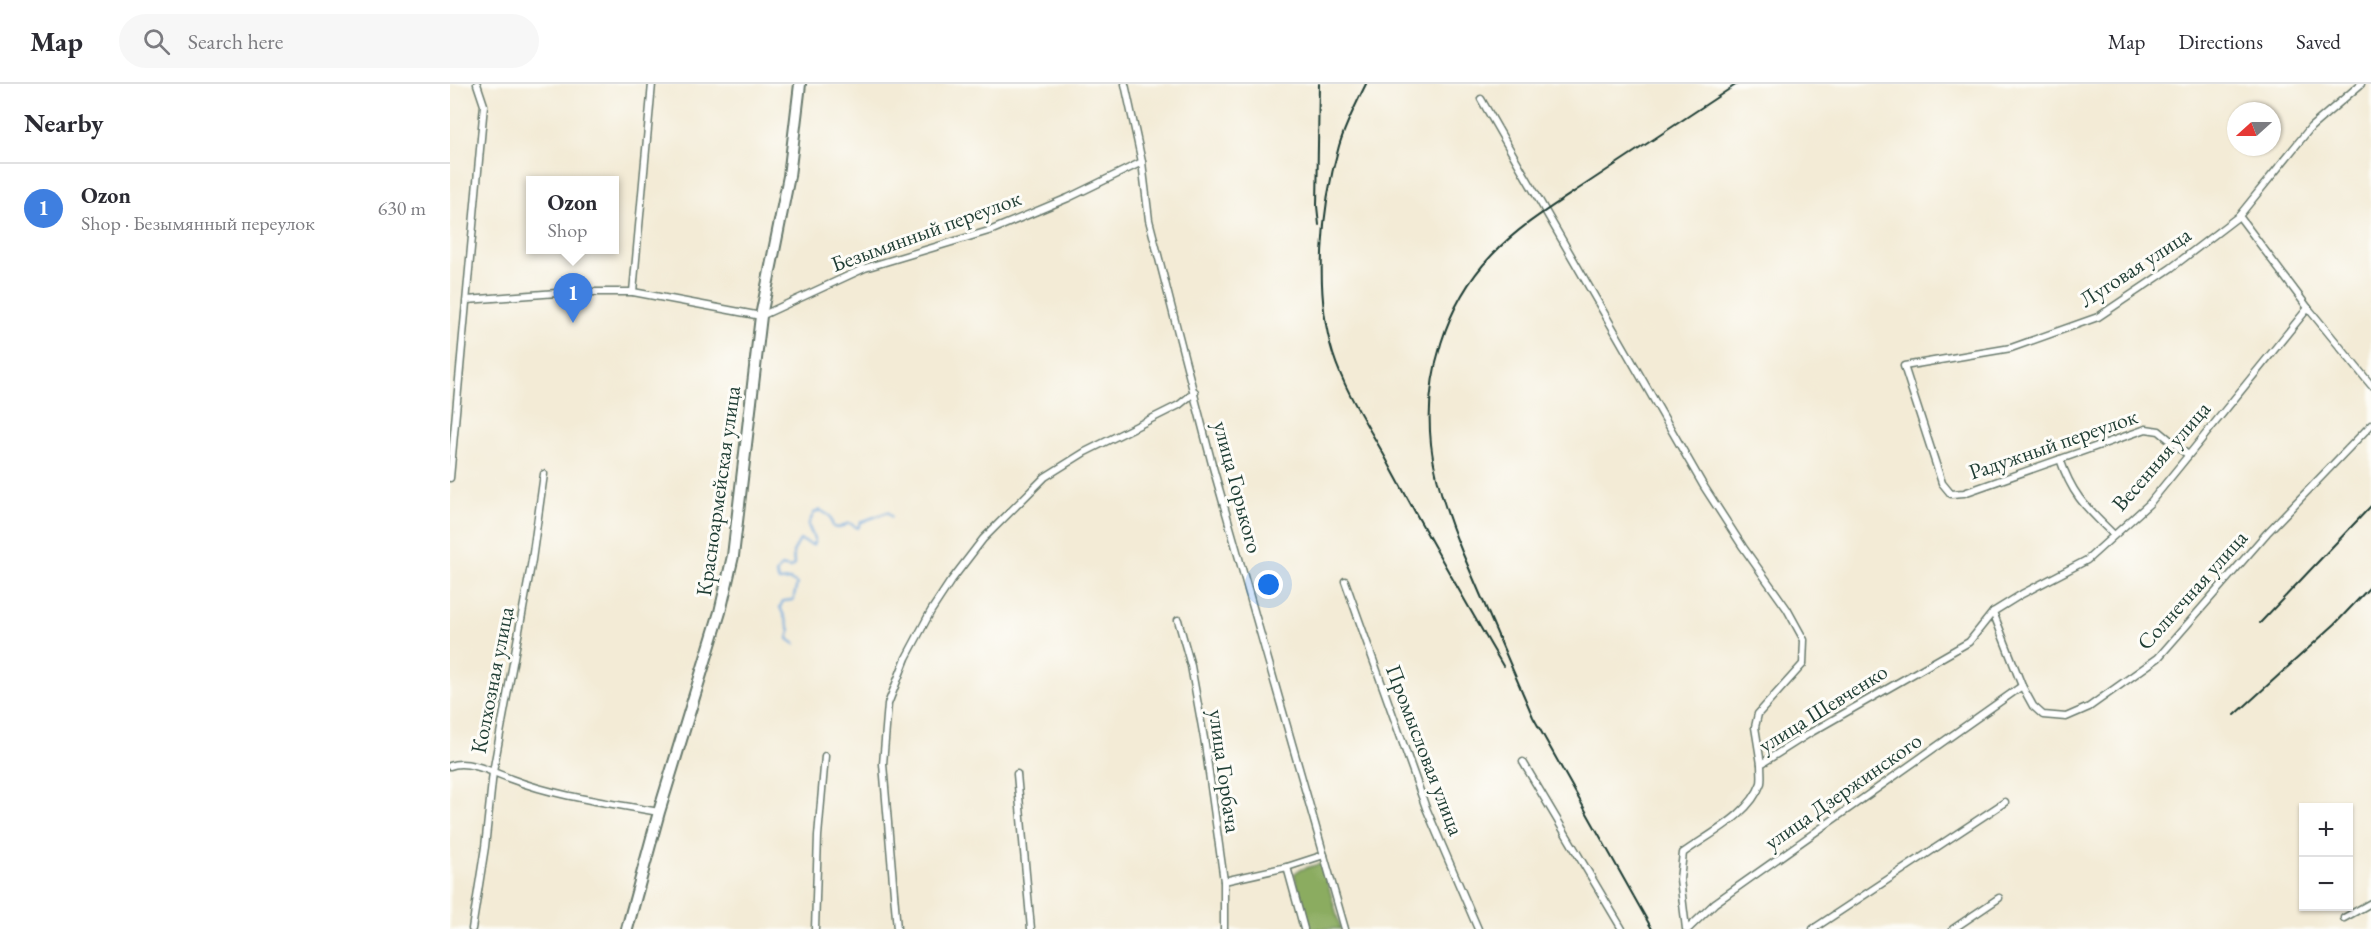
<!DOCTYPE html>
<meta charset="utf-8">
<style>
body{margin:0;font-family:"EB Garamond",serif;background:#f7f7f7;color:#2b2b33}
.controls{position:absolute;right:18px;bottom:18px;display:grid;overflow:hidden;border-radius:0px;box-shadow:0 2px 4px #0004}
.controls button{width:54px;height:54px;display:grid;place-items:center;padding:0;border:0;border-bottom:2px solid #e1e1e2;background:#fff;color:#2b2b33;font:30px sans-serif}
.compass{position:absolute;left:1777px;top:18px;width:54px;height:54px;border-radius:50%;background:#fff;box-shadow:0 2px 4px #0004;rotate:249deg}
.you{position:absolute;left:819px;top:501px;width:21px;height:21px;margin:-15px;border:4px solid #fff;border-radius:50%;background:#1a73e8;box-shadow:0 0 0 9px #1a73e833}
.badge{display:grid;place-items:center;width:39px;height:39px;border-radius:50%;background:#b5179e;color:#fff;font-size:20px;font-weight:700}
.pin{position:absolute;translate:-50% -50px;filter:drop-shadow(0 2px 3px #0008)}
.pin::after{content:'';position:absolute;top:32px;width:21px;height:18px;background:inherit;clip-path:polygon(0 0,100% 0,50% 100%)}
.popup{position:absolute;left:76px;top:92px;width:93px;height:78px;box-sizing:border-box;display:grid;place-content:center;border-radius:0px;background:#fff;filter:drop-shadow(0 2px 4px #0005);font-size:20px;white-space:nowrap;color:#7c7c81}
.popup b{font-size:22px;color:#2b2b33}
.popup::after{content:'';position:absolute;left:50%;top:100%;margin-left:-12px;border:12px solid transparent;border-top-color:#fff}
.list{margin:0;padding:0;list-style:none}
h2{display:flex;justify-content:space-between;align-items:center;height:78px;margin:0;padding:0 24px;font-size:26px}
h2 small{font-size:20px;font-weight:400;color:#7c7c81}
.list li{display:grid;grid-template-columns:39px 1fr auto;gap:18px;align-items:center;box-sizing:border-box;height:90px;padding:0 24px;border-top:2px solid #e1e1e2}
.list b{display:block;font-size:22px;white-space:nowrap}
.list p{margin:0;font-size:20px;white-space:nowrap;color:#7c7c81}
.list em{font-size:20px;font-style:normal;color:#7c7c81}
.icon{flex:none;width:33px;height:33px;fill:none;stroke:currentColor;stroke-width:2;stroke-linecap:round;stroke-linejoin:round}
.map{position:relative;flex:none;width:1921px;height:845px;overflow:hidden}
header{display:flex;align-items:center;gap:36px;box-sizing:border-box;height:84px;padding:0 30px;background:#fff;border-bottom:2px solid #e1e1e2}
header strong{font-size:28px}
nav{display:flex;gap:33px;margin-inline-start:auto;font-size:21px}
.search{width:420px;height:54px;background:#f7f7f7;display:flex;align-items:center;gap:15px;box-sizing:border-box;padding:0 21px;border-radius:33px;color:#7c7c81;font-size:22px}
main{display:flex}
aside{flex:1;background:#fff}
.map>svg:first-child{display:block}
</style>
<header>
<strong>Map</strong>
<div class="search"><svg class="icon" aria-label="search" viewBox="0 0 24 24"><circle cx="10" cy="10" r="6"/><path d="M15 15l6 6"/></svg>Search here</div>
<nav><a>Map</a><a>Directions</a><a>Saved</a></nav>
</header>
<main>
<aside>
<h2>Nearby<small></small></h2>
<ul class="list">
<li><span class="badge" style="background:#3f7fe0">1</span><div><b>Ozon</b><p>Shop · Безымянный переулок</p></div><em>630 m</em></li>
</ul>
</aside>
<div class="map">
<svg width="1921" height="845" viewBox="0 0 1921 845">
<rect width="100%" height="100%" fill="#fdfcf7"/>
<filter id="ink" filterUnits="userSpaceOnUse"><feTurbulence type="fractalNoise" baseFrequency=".0167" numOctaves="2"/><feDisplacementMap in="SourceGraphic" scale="12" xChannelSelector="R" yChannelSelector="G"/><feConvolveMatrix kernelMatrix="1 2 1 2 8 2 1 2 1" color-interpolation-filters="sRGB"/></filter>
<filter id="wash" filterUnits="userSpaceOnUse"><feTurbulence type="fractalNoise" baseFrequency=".008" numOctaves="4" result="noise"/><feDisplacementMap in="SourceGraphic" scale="24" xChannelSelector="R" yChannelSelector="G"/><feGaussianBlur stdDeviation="1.35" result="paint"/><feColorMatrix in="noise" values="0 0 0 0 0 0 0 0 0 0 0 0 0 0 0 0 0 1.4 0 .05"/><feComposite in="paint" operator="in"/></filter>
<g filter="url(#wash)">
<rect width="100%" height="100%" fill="#f3ebd6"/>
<path fill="#8bac60" stroke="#55744a" stroke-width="1.5" d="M872,779L891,845H860L844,790L849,786Z"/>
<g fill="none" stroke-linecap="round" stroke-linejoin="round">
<path stroke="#6ca6dc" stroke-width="2" d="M345,560L338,555L340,546L330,523L333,517L343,516L347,500L340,496L329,497L326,490L331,482L340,484L344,481L343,468L350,456L363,461L365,457L358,441L364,429L370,426L380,432L383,443L389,444L399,439L408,444L411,438L438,428L442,433"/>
</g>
</g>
<g filter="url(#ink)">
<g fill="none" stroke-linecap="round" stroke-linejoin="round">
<g stroke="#697a6d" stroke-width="9">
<g id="street">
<path d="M675,0L692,78L699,136L724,233L762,380L895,845"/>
<path d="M1911,0L1861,43L1789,132L1858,224L1921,301"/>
<path d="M1031,15L1253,401L1293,463L1337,525L1354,556L1353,580L1308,630L1305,643L1311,680"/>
<path d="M183,208L202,0"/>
<path d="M17,216L120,208H183L311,232L415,184L542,146L618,114L692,78"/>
<path d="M1858,224L1699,420L1637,476L1572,510L1543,528L1572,602L1583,622L1593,631L1616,633L1639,623L1708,574L1817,449L1921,341"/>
<path d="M1738,371L1709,347L1696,345L1514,409L1501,410L1492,399L1454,282L1561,264L1648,233L1721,184L1789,132"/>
<path d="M1610,375C1623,413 1637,424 1664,451"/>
<path d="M0,394L34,21L27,0"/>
<path d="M895,497L976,724L1028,845"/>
<path d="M728,536L741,582L755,660L774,797V845"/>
<path d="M1073,678L1172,845"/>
<path d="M0,682C17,675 45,689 61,695C108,713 160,719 209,728"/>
<path d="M567,690L581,845"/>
<path d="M837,783L854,845"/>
<path d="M774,797L837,783L874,771"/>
<path d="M1894,834L1921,819"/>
<path d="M22,845L35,763L43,688L82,476L94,390"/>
<path d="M365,845L368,752L375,672"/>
<path d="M447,845L433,680L438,620L456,574L481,527L500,498L533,455L595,393L635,368L729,321L745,308"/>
<path d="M1236,845L1230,795L1233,769C1259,750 1300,731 1311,699C1312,694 1311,686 1311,680L1360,649L1519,558L1543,528"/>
<path d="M1238,845L1265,819L1572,602"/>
<path d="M1363,845L1555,718"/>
<path d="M1503,845L1549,814"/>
</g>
</g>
<g stroke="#697a6d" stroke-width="14">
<path id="primary" d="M177,845L209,728L270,528L283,472L311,232L339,92L350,0"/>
</g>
<use href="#street" stroke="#fff" stroke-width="6"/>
<use href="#primary" stroke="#fff" stroke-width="10"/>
<g stroke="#1f3d34" stroke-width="2">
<path d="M916,0C906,20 895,41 889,62C871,124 864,208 883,270C894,305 916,339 934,371C972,442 1012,512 1053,582"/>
<path d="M869,141L867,122L869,0"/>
<path d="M1810,539L1921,422"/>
<path d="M1785,631L1885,540L1921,502"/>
<path d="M1202,845L1083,633L1012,468C998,434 985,397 981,360C974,293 995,220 1042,171C1070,141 1106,120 1139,98C1188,65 1238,33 1287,0"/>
</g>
</g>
</g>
<g text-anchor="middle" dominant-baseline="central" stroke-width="6" stroke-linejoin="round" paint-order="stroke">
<g font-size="22" fill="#1f3d34" stroke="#fdfcf7">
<text transform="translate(476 147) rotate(-20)">Безымянный переулок</text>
<text transform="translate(1685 183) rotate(-33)">Луговая улица</text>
<text transform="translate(1603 360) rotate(-19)">Радужный переулок</text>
<text transform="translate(1711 372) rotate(-49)">Весенняя улица</text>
<text transform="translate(788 403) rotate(75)">улица Горького</text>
<text transform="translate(268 407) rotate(-82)">Красноармейская улица</text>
<text transform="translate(1742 506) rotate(-48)">Солнечная улица</text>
<text transform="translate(42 596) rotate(-79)">Колхозная улица</text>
<text transform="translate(1373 624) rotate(-32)">улица Шевченко</text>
<text transform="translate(975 666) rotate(69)">Промысловая улица</text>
<text transform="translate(775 687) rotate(82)">улица Горбача</text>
<text transform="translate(1393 707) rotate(-35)">улица Дзержинского</text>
</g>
</g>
</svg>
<div class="controls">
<button>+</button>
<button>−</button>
</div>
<svg class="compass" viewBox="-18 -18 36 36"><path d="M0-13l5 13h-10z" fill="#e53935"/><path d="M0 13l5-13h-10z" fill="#7c7c81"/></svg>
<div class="you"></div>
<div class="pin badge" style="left:123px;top:239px;background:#3f7fe0">1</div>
<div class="popup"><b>Ozon</b>Shop</div>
</div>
</main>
